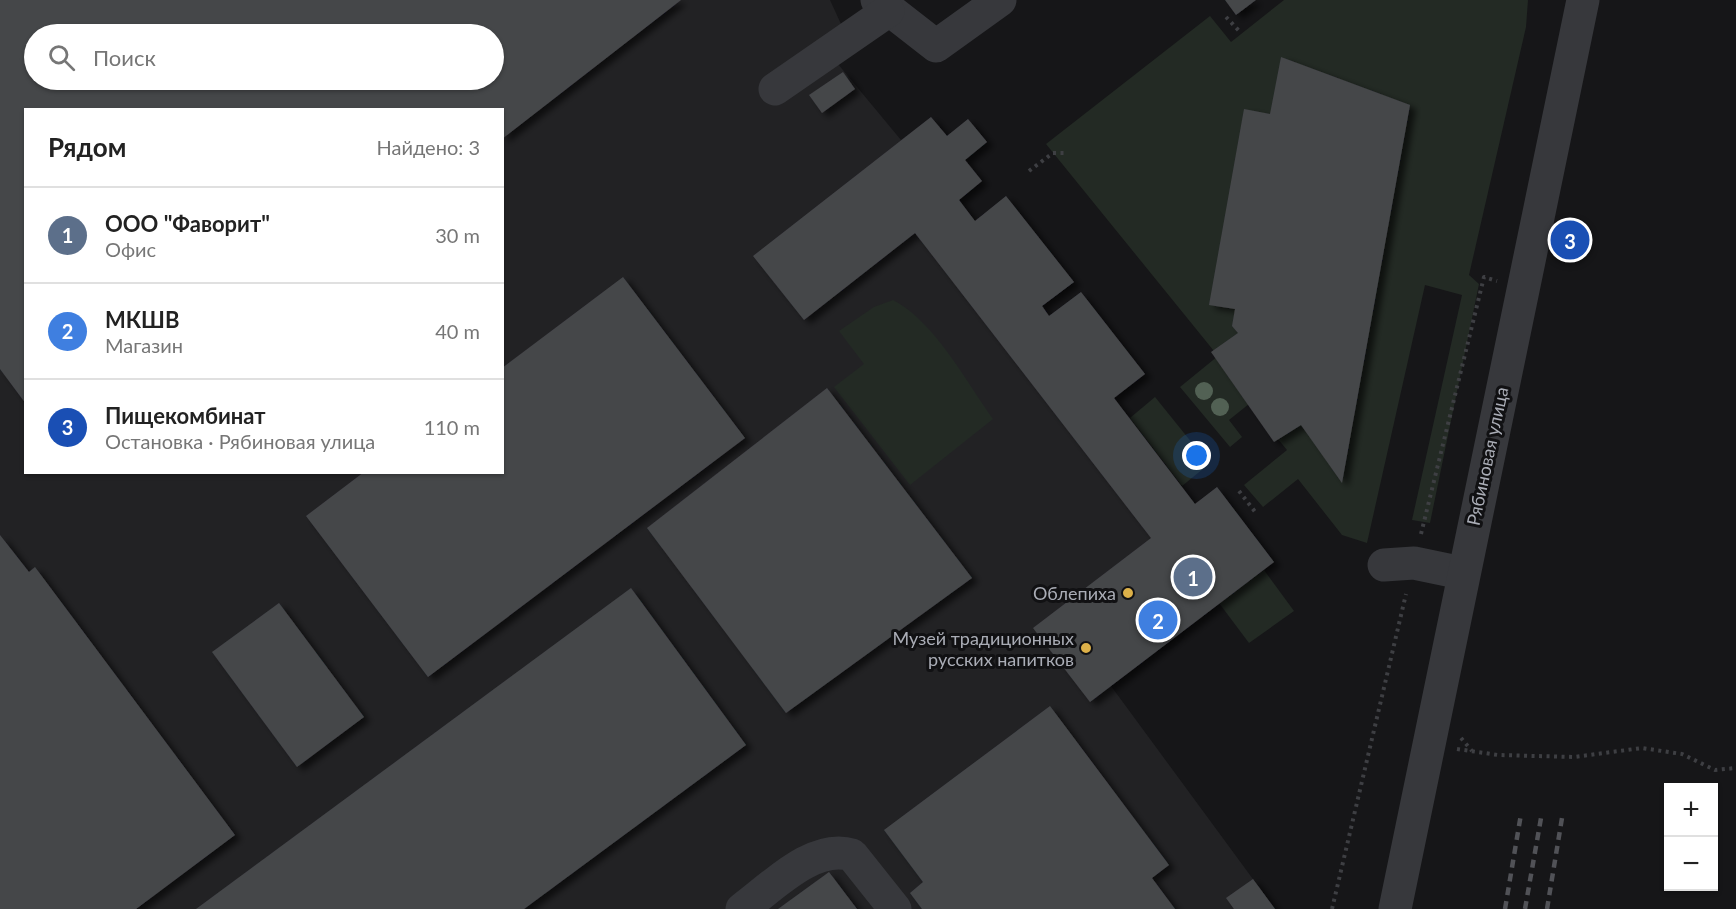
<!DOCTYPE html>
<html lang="ru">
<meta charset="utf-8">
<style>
body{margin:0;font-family:Lato,sans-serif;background:#f2f2f2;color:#222}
.controls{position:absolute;right:18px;bottom:18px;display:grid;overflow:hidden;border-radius:0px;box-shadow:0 2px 4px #0004}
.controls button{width:54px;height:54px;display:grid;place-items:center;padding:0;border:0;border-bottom:2px solid #e0e0e0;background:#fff;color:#222;font:30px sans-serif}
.you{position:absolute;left:1197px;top:456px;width:21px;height:21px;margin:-15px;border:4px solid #fff;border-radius:50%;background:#1a73e8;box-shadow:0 0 0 9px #1a73e833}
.badge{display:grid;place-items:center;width:39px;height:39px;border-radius:50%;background:#766234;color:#fff;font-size:20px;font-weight:700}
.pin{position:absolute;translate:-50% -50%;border:3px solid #fff;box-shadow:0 2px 6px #0006}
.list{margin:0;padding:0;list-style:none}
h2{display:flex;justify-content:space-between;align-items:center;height:78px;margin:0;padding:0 24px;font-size:26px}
h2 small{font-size:20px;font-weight:400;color:#767676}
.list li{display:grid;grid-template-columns:39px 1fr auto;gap:18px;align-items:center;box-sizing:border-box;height:96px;padding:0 24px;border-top:2px solid #e0e0e0}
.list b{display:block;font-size:22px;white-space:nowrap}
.list p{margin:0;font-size:20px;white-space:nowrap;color:#767676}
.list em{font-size:20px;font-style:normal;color:#767676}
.icon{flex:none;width:33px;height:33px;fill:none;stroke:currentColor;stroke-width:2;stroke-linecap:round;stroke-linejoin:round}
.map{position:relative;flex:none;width:1736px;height:909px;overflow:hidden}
.search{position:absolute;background:#fff;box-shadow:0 2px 4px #0004;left:24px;top:24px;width:480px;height:66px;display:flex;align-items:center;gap:15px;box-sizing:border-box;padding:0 21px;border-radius:33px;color:#767676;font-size:22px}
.panel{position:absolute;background:#fff;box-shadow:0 2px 4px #0004;left:24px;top:108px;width:480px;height:366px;border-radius:0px}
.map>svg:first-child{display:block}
</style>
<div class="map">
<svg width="1736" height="909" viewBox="0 0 1736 909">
<defs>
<filter id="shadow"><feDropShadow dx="6" dy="4" stdDeviation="3" flood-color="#0009"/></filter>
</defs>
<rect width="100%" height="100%" fill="#161618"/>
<path fill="#222224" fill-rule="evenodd" d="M0,0H830L841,24L828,52L901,140L931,117L947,136L968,119L987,142L966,160L982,181L959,200L975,221L1006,196L1074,282L1043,306L1049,316L1081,292L1145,374L1114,399L1195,504L1217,487L1274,562L1111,686L1275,909H0ZM34,34H494V80H34ZM26,110H502V472H26Z"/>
<g fill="#232a24">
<path d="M1284,0H1528L1526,27L1469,275L1479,284L1430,523L1412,520L1462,295L1425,285L1367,543L1342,535L1298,479L1263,507L1244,485L1287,450L1249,404L1229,420L1242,437L1230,447L1180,387L1218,356L1046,144L1210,16L1231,42Z"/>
<path d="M893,300C935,322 965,380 993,419L910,485L834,387L864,364L839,331L874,307Z"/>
<path d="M1155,397L1209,464L1182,486L1130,418Z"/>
<path d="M1264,570L1294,611L1249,643L1219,603Z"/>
</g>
<g fill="#45464a" fill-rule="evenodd" filter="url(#shadow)">
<path d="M0,0H681L502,139V110H26V404L0,369ZM34,34H494V80H34Z"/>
<path d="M1225,0H1256L1236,15Z"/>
<path d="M1281,57L1410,105L1342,483L1301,425L1274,442L1211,352L1238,333L1232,326L1235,309L1209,305L1244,109L1270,114Z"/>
<path d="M843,72L855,89L822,113L809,95Z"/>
<path d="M931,117L947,136L968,119L987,142L965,160L982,181L959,200L975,221L1006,196L1074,282L1042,306L1049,316L1081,292L1145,374L1114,398L1195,504L1217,487L1274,562L1090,702L1033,628L1151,538L915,233L804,320L753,256Z"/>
<path d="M623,277L745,438L428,677L306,516L364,472H502V368Z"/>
<path d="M827,388L972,578L786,713L647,528Z"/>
<path d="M0,535L29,572L35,567L235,835L136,909H0Z"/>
<path d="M631,588L746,745L524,909H196Z"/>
<path d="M279,603L364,717L297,767L212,652Z"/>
<path d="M1050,706L1169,865L1152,878L1175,909H922L910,893L923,882L884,830Z"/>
<path d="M829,872L857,909H778Z"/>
<path d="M1253,879L1275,909H1234L1226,898Z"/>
</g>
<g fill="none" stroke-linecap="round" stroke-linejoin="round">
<g stroke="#3e3f43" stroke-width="4" stroke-dasharray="3 4.5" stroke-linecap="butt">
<path d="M1226,17L1241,33"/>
<path d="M1029,171L1053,153H1067"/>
<path d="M1239,491L1256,513"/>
<path d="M1421,534L1484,277L1497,281"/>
<path d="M1461,738L1472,751"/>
<path d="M1457,749L1498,755L1574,757L1642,748L1682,754L1715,770L1736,768"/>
<path d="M1332,909L1406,594"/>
</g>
<g stroke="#37383c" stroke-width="33">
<path d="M877,0L936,46L1000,0"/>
<path d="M775,89L888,11"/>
<path d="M1384,565L1414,563L1462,573"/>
<path d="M742,909C771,888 813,843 852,855L895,909"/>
<path d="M1395,909L1583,0"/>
</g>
<g stroke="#515257" stroke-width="4.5" stroke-dasharray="8 6" stroke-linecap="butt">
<path d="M1505,909L1521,814"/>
<path d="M1525,909L1541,818"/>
<path d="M1547,909L1562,818"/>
</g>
</g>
<g fill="#526154">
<circle cx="1204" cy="391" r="9"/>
<circle cx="1220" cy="407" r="9"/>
</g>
<g fill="#ddb149" stroke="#111113" stroke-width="2">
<circle cx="1128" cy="593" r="6"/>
<circle cx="1086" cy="648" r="6"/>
</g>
<g text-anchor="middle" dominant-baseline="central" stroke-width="6" stroke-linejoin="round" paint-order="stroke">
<g font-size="18" fill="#aaadb6" stroke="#111113">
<text transform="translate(1487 456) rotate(-78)">Рябиновая улица</text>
</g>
<g font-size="18" fill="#aaadb6" stroke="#111113" text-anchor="end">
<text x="1116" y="593">Облепиха</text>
<text x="1074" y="638">Музей традиционных<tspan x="1074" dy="21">русских напитков</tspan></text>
</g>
</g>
</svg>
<div class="controls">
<button>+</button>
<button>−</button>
</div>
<div class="you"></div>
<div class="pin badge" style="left:1193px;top:577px;background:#5c6f8a">1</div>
<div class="pin badge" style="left:1158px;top:620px;background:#3f7fe0">2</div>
<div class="pin badge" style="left:1570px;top:240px;background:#1a4fb4">3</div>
<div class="search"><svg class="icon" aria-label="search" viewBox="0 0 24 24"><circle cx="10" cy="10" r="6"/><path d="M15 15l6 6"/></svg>Поиск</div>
<section class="panel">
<h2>Рядом<small>Найдено: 3</small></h2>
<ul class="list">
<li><span class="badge" style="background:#5c6f8a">1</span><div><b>ООО &quot;Фаворит&quot;</b><p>Офис</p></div><em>30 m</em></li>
<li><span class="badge" style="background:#3f7fe0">2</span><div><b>МКШВ</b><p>Магазин</p></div><em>40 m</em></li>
<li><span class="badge" style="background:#1a4fb4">3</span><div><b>Пищекомбинат</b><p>Остановка · Рябиновая улица</p></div><em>110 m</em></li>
</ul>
</section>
</div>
